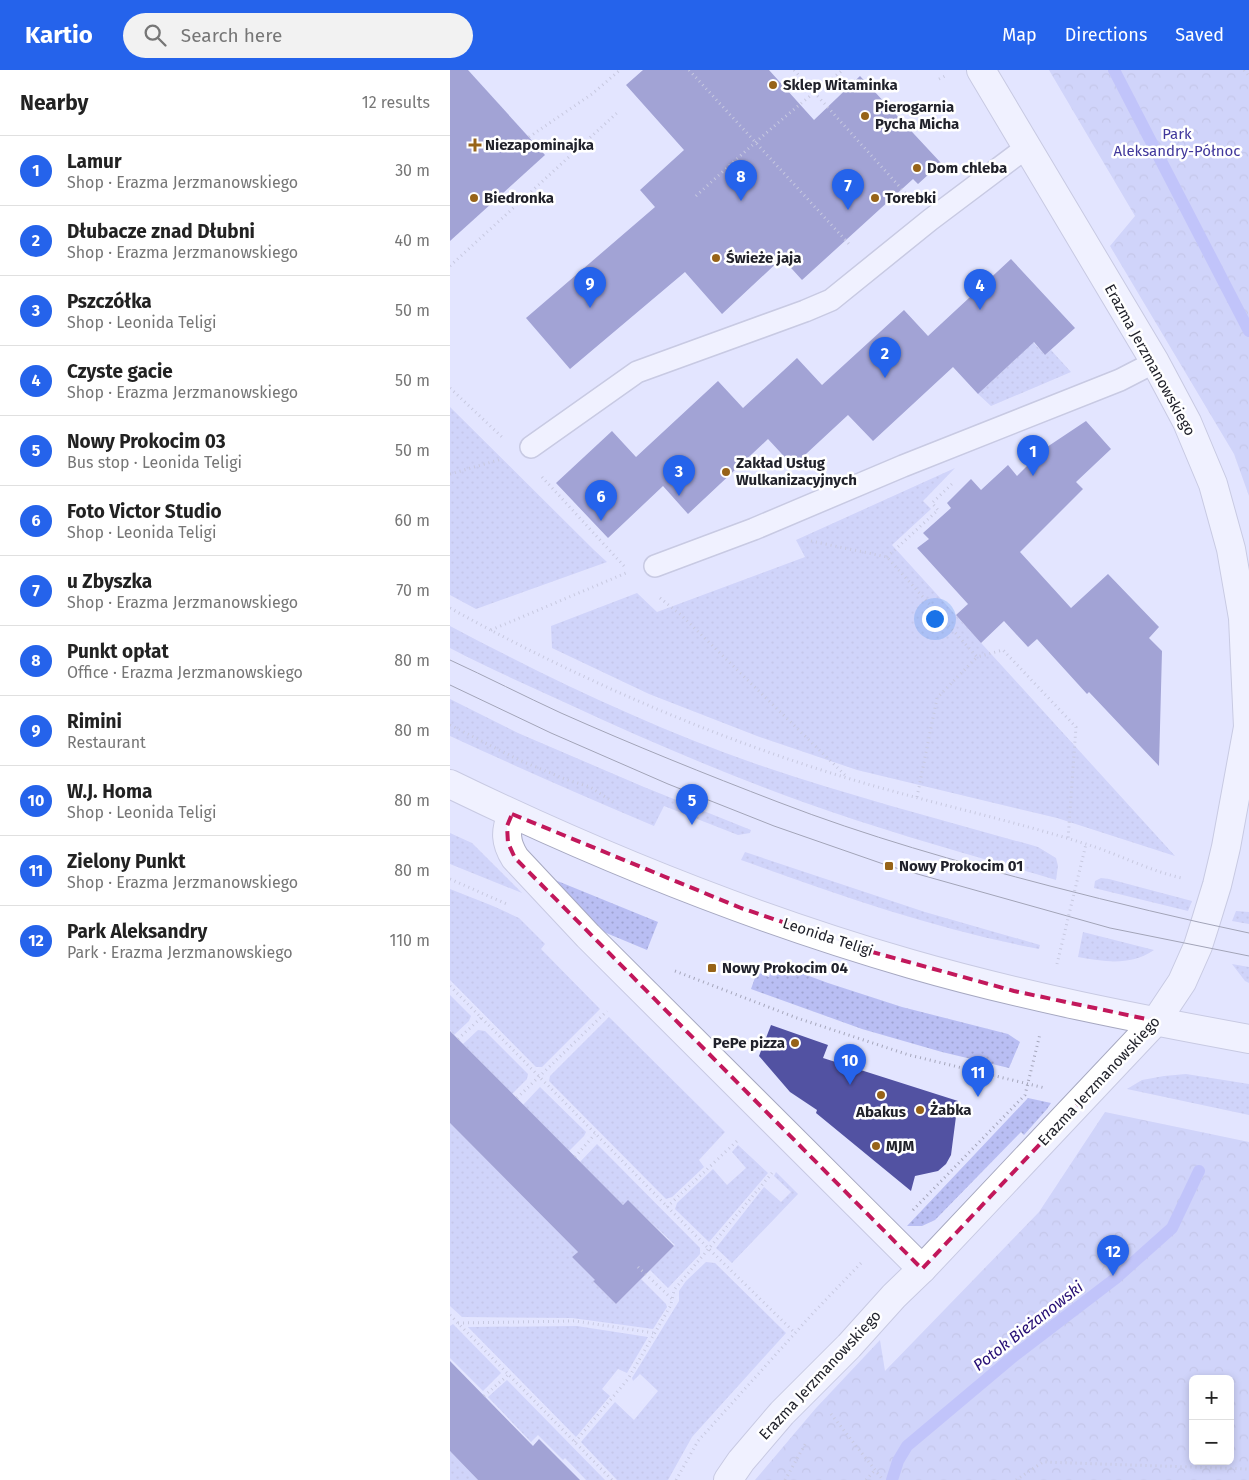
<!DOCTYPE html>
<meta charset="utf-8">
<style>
body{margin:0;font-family:"Fira Sans",sans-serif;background:#f2f2f2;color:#222}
.controls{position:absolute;right:15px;bottom:15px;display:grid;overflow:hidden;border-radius:8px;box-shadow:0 2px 8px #0003}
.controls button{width:45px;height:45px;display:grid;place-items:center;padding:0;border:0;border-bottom:1px solid #e0e0e0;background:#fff;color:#222;font:25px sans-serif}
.you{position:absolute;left:484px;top:548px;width:18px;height:18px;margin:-12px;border:4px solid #fff;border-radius:50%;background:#1a73e8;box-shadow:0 0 0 8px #1a73e833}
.badge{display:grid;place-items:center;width:32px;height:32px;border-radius:50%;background:#2563eb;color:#fff;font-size:16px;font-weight:700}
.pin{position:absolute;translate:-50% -41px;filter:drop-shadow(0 1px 2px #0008)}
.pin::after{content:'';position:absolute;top:26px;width:18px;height:15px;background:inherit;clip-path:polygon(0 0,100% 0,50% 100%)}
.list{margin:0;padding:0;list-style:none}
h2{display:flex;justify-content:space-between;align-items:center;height:65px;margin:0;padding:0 20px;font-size:21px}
h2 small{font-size:16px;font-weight:400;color:#767676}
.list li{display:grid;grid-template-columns:32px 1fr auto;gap:15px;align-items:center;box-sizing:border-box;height:70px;padding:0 20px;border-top:1px solid #e0e0e0}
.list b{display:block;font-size:19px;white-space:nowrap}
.list p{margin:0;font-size:16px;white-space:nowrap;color:#767676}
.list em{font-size:16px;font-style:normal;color:#767676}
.icon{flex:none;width:28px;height:28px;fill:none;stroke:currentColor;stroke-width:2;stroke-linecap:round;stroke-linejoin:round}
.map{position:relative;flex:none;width:799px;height:1410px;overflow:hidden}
header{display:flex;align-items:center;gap:30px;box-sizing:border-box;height:70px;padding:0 25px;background:#2563eb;color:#fff}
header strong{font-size:24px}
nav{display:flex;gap:28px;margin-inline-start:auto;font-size:18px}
.search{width:350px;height:45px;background:#f2f2f2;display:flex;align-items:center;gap:12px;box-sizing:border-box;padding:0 18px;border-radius:28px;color:#767676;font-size:19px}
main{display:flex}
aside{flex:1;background:#fff}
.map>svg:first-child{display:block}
</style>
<header>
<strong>Kartio</strong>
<div class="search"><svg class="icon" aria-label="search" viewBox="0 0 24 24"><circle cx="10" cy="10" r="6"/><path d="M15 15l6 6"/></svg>Search here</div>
<nav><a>Map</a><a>Directions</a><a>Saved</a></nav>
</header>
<main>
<aside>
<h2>Nearby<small>12 results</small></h2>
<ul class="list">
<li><span class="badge">1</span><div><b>Lamur</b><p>Shop · Erazma Jerzmanowskiego</p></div><em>30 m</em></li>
<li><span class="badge">2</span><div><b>Dłubacze znad Dłubni</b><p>Shop · Erazma Jerzmanowskiego</p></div><em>40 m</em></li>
<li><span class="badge">3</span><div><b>Pszczółka</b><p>Shop · Leonida Teligi</p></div><em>50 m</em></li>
<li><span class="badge">4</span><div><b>Czyste gacie</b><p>Shop · Erazma Jerzmanowskiego</p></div><em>50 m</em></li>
<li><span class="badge">5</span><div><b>Nowy Prokocim 03</b><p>Bus stop · Leonida Teligi</p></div><em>50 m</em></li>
<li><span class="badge">6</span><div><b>Foto Victor Studio</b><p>Shop · Leonida Teligi</p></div><em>60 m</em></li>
<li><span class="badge">7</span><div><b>u Zbyszka</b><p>Shop · Erazma Jerzmanowskiego</p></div><em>70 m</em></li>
<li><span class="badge">8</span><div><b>Punkt opłat</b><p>Office · Erazma Jerzmanowskiego</p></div><em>80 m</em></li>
<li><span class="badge">9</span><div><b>Rimini</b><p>Restaurant</p></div><em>80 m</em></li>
<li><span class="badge">10</span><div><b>W.J. Homa</b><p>Shop · Leonida Teligi</p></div><em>80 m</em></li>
<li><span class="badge">11</span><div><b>Zielony Punkt</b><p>Shop · Erazma Jerzmanowskiego</p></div><em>80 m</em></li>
<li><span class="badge">12</span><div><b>Park Aleksandry</b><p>Park · Erazma Jerzmanowskiego</p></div><em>110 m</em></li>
</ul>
</aside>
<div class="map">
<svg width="799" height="1410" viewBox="0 0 799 1410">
<defs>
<pattern id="grass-dots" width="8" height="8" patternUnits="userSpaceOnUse" patternTransform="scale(1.25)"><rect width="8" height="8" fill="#b9bef3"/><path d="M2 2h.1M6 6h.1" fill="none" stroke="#9fa3d0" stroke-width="1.8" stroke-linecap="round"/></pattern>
<pattern id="forest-crowns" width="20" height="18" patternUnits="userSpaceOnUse" patternTransform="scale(1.25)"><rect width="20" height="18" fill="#b9bef3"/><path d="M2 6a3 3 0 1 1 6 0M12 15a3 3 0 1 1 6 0" fill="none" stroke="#9fa3d0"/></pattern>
</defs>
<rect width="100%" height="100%" fill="#e3e5ff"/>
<g fill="url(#grass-dots)">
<path d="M583,272L595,285L601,280L621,302L541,336L528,324Z"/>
<path d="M0,337L144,480L157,492L26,539L0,525Z"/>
<path d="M505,398L473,431L481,439L442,475L725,786L607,748L407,700L307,666L199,624L102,578L101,556L187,523L207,542L355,487L346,470Z"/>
<path d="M0,556C100,609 202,658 309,695C401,726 495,751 588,777L606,788L608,796L606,810C522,785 436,762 353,732C273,703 193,669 116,633C77,615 38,598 0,578Z"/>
<path d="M0,629L68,663L194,717L301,760L300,763L288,765L214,736L204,756C136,727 67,697 0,666Z"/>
<path d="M0,763L22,773L72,823L0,794Z"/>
<path d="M295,782L475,842L590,875L589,879C487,860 389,825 291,790Z"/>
<path d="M651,808L659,809L742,831L738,841L644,818L645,811Z"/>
<path d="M105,810L208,852L197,880L149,860Z"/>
<path d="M0,819L43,836L69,848L95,874L91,879L150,939L92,997H86L0,910Z"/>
<path d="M786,841L799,842V854L782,851Z"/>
<path d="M633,862L704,880C680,896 656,892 628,887Z"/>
<path d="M324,893L378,913L452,937L558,964L570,972L559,998L492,982L412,959L301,919L307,902L319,907Z"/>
<path d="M782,894L799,897V913L795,911Z"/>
<path d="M0,925L21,946L19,951L4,965L0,960Z"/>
<path d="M159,947L275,1062L249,1090L254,1097L222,1127L216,1129L99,1011L100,1006Z"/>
<path d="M28,960L35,961L78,1004L77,1009L62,1024L13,974Z"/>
<path d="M736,1004L799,1014V1045L677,1019L692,1010L714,1006Z"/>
<path d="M90,1017L136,1062L134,1066L119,1081L73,1035Z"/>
<path d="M578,1028L601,1033L597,1039L574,1065L571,1062L485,1150L472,1156H457Z"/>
<path d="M0,1053L128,1182L122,1187L145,1210L143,1211L166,1234L191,1209L216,1234L217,1237L203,1259L122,1248L12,1247L0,1236Z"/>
<path d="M147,1074L250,1178V1184L218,1218L200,1200L225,1175L178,1131L173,1135L130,1092Z"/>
<path d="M288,1075L318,1103L259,1172L225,1139L227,1133L263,1099L277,1115L296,1098L282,1082Z"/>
<path d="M326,1102L348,1124L282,1193L266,1178L314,1117L331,1132L341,1122L324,1106Z"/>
<path d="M256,1192L265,1193L336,1263L242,1367L218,1410H167L131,1372L165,1332L184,1350L208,1321L190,1304L183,1311L182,1308L229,1231V1221L236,1211Z"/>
<path d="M3,1254L51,1303L33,1321L0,1288V1256Z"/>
<path d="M127,1256L198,1267L177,1303L168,1299L152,1319L160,1326L126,1367L18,1257Z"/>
<path d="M57,1310L155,1410H136L115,1388L113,1390L88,1365L81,1372L38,1327Z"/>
<path d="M0,1381L28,1410H0Z"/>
</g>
<g fill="url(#forest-crowns)" fill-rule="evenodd">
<path d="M599,0H799V426L784,384L660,176L685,146Z"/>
<path d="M655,1042L799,1072V1410H305L366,1338L430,1270L435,1301L589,1142ZM743,1309H780V1391H743Z"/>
</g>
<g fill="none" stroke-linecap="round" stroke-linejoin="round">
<g stroke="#989cf4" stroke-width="12">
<path d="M664,0L799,261"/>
<path d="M442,1410L448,1391L457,1376L564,1286L666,1208L722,1158L749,1101"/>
</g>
</g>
<g fill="#5252a2">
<path d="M0,0H18L95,85L0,171Z"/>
<path d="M193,0H319L364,50L410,6L491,93L468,114L463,109L352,210L332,188L272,244L235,202L120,299L76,248L205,137L190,120L234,80L176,15Z"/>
<path d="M561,189L625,258L595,285L584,272L528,324L503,297L423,371L398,345L343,396L318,369L238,444L213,416L158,468L106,413L162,361L186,387L268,311L293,338L347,288L372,315L454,240L478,266Z"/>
<path d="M636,351L661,379L626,412L633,419L570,482L621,538L658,504L709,557L699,568L712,581L709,696L639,622L637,624L587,569L578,577L554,551L531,573L506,545L518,534L467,478L479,469L473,463L501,438L497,433L521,409L531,420L558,395L567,406L594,379Z"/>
<path d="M321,955L378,975L373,988L508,1031L501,1085L496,1094L488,1101L465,1106L461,1121L366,1043L367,1040L340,1022L309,986Z"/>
<path d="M0,961L173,1135L178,1130L224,1176L166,1234L143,1211L145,1210L122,1187L128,1182L0,1053Z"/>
<path d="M0,1291L83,1376L89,1369L130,1410H28L0,1381Z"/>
</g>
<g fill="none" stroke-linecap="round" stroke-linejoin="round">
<g stroke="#a6a8c0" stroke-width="24">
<g id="service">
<path d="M81,377L187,302L355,241L381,230L480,150L577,77"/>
<path d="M205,496L304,459L453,396L670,310L705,292"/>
</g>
</g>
<g stroke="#a6a8c0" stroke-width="30">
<g id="minor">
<path d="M62,744C55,761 55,772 65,788L138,866L472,1199"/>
<path d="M278,1410L291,1391L332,1343L399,1276L444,1226L472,1199L706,951L732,912L748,876L755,854L767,815L776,777L798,657L793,548L781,479L763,414L737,352L705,292L531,0"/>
</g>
</g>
<g stroke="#a6a8c0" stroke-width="30">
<path id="tertiary" d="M0,714C148,786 302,848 461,894C572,926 685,948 799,969"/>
</g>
<g stroke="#a5a6bb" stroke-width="3" stroke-dasharray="1 4" stroke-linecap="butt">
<path d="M239,0L399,174"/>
<path d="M344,0L458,126"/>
<path d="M794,0L799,6"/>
<path d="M489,9L497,5"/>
<path d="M79,67L142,24L170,0"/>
<path d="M246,126C294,82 342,39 393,0"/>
<path d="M0,196L168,42"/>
<path d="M0,318L52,367"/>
<path d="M0,404L52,389"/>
<path d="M92,407L174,496"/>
<path d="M361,471L437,487L527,587L553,580L626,657L618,769"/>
<path d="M437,487L488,440L482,433L504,412"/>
<path d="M210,528L231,545L397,707"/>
<path d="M0,538C126,608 259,666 397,708C476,732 557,749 636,774C668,784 700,801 732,808"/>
<path d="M41,560L176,503"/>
<path d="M0,655L69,690L115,709L140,717L163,732"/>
<path d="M467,727L487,628L527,587"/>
<path d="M0,809L59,835"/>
<path d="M607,894L636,774"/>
<path d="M225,901L347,948L459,985L595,1018"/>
<path d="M0,916L259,1179L345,1263"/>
<path d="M8,969L31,948"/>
<path d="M67,1028L157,941"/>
<path d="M125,1087L145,1064"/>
<path d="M217,1137L288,1070"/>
<path d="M463,1140L575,1025L590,964"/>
<path d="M188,1197L222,1229"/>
<path d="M0,1245L162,1410"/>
<path d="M8,1253L125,1251L204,1263"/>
<path d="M34,1326L58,1305"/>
<path d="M381,1344L433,1410"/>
<path d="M125,1372L178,1309L221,1235L224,1220L322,1103"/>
<path d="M226,1410L248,1371L364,1242L413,1191"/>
<path d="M335,1410L357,1371"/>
<path d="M416,1410L425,1400"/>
<path d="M566,1410L593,1392L799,1399"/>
</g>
<use href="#service" stroke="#fff" stroke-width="21"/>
<use href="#minor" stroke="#fff" stroke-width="28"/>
<use href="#tertiary" stroke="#fff" stroke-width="28"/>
<g stroke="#525461" stroke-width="1">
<path d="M0,590C37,607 74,626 111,643C183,675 255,704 328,732C416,766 508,792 600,816C666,833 732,849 799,863"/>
<path d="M0,615L101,663L218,714L324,756L439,796L660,858L799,886"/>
</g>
</g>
<path d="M0 0H799V1410H0ZM62,744L291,838L415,880L564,921L706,951L472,1199L65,788L58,773L57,756Z" fill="#e3e5ff" fill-opacity=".55" fill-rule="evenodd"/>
<path fill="none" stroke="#c2185b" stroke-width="4" stroke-dasharray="10 6" stroke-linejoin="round" d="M62,744L291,838L415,880L564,921L706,951L472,1199L65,788L58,773L57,756Z"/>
<g fill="#976318" stroke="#fff" stroke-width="2">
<circle cx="323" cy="15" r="5"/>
<circle cx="415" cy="46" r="5"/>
<path d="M22.5 67.5h5v5h5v5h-5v5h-5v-5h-5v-5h5z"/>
<circle cx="467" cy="98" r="5"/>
<circle cx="24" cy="128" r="5"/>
<circle cx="425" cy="128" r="5"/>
<circle cx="266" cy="188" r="5"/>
<circle cx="276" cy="402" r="5"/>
<rect x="434" y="791" width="10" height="10" rx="2.5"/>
<rect x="257" y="893" width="10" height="10" rx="2.5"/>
<circle cx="345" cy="973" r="5"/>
<circle cx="431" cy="1025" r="5"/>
<circle cx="470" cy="1040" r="5"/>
<circle cx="426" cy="1076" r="5"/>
</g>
<g text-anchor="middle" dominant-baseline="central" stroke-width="5" stroke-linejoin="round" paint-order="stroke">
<g font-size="15" font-weight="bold" fill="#21222b" stroke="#fff" text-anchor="start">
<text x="333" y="15">Sklep Witaminka</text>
<text x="425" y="37">Pierogarnia<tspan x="425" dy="17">Pycha Micha</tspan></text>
<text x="35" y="75">Niezapominajka</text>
<text x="477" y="98">Dom chleba</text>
<text x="34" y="128">Biedronka</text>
<text x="435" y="128">Torebki</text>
<text x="276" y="188">Świeże jaja</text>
<text x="286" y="393">Zakład Usług<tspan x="286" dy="17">Wulkanizacyjnych</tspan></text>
<text x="449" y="796">Nowy Prokocim 01</text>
<text x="272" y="898">Nowy Prokocim 04</text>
<text x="335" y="973" text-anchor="end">PePe pizza</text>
<text x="480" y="1040">Żabka</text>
<text x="431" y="1042" text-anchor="middle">Abakus</text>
<text x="436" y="1076">MJM</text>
</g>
<g font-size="15" fill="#40379b" stroke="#fff">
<text x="727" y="64">Park<tspan x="727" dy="17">Aleksandry-Północ</tspan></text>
</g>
<g font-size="15" fill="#21222b" stroke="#fff">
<text transform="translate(700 290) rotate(61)">Erazma Jerzmanowskiego</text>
<text transform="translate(378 867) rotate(18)">Leonida Teligi</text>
<text transform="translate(649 1011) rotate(-47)">Erazma Jerzmanowskiego</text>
<text transform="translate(370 1305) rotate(-47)">Erazma Jerzmanowskiego</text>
</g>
<g font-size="16" font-style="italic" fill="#260f75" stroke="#fff">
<text transform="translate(578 1256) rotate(-38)">Potok Bieżanowski</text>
</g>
</g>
</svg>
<div class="controls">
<button>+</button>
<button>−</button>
</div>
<div class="you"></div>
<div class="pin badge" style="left:583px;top:406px">1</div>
<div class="pin badge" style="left:435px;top:308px">2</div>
<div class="pin badge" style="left:229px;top:426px">3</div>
<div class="pin badge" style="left:530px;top:240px">4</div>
<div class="pin badge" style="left:242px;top:755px">5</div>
<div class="pin badge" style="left:151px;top:451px">6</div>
<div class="pin badge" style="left:398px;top:140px">7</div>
<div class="pin badge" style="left:291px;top:131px">8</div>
<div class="pin badge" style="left:140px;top:238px">9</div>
<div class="pin badge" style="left:400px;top:1015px">10</div>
<div class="pin badge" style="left:528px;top:1027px">11</div>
<div class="pin badge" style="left:663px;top:1206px">12</div>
</div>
</main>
